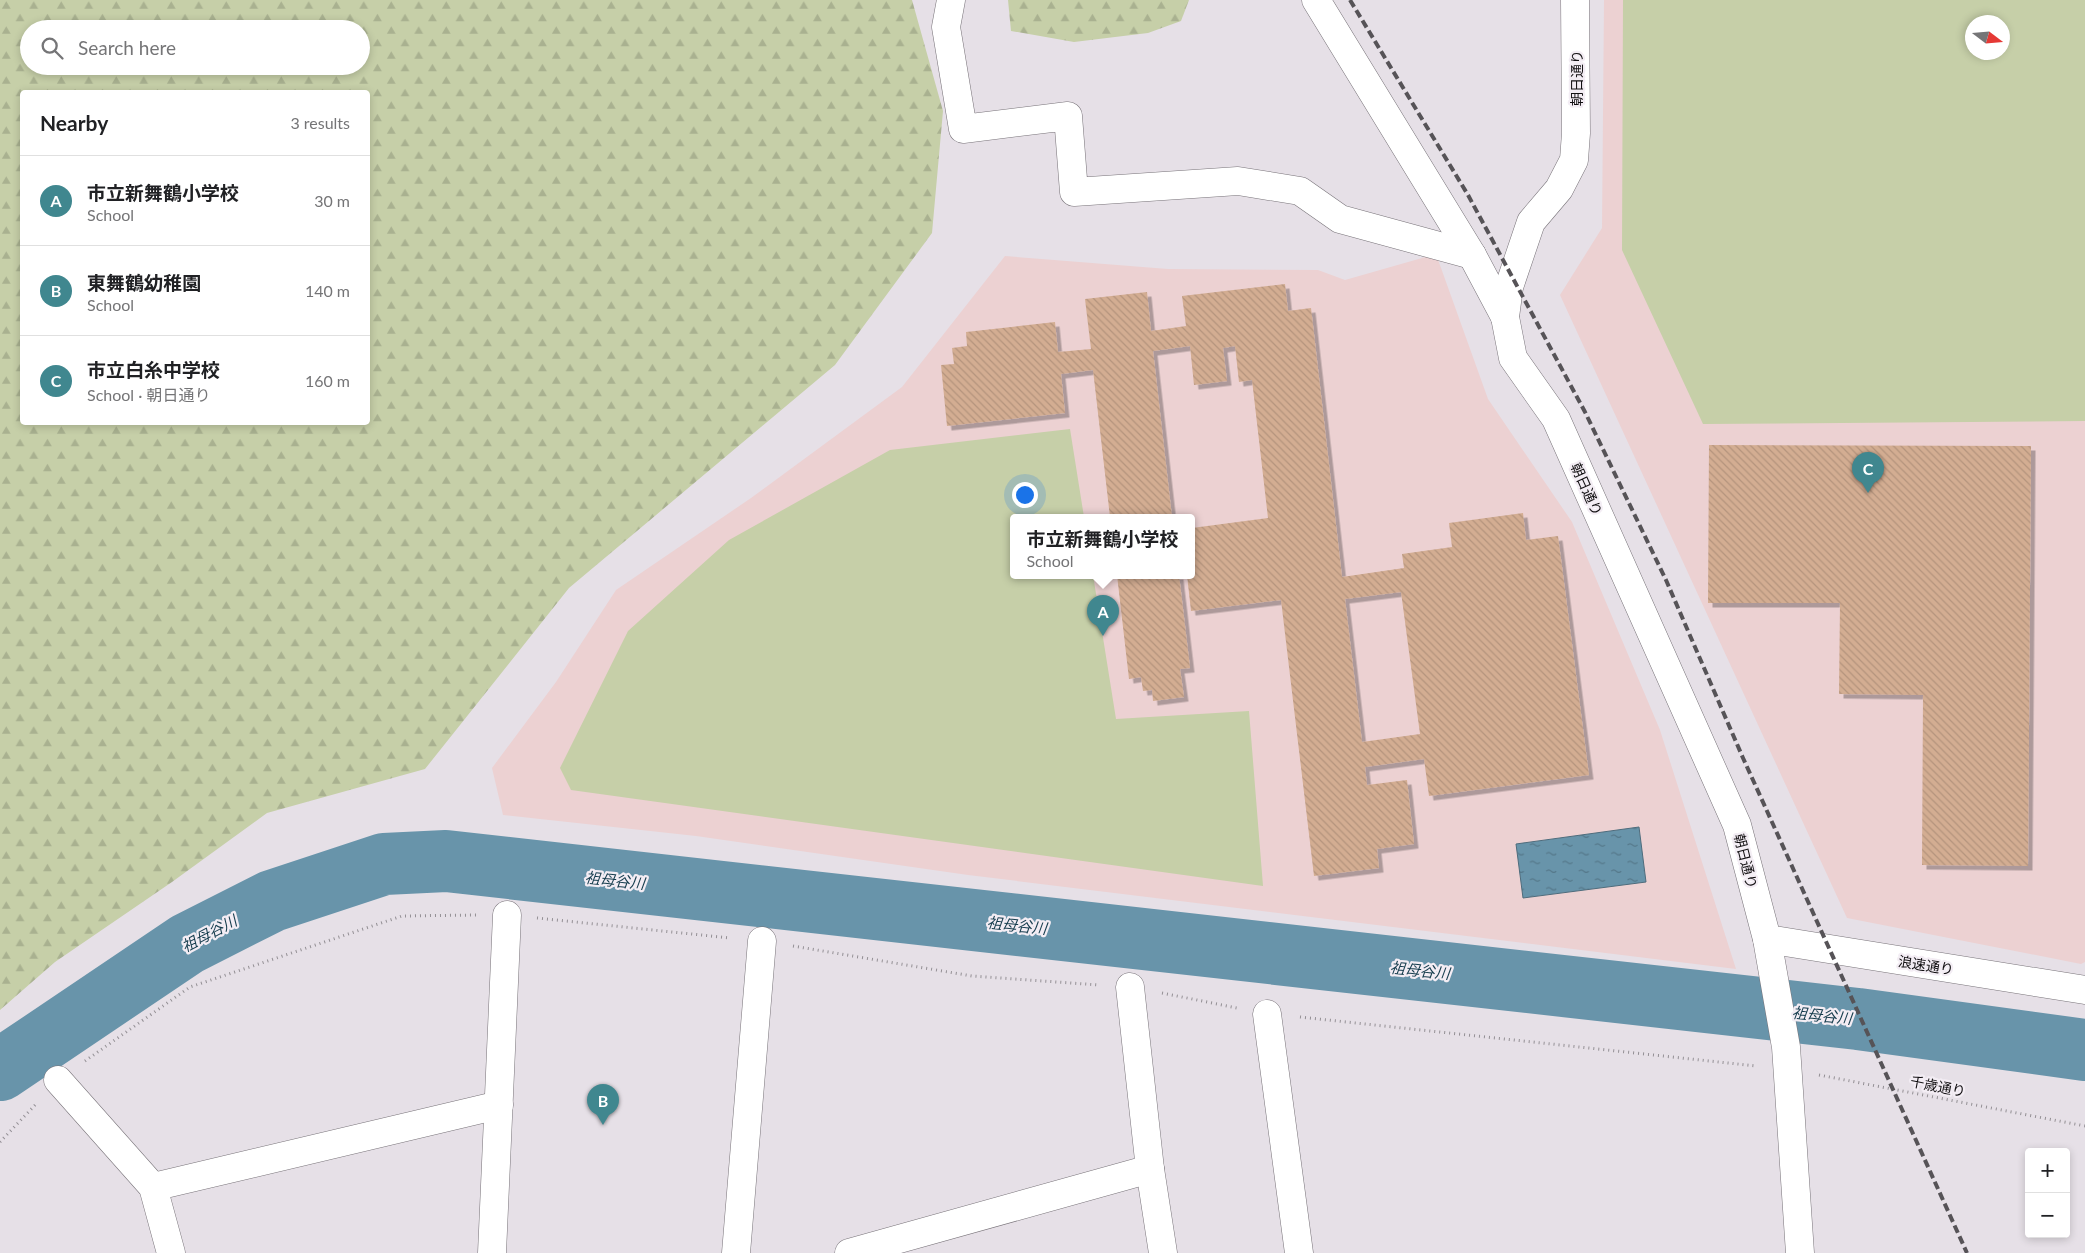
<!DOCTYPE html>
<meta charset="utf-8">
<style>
body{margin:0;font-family:Lato,"Noto Sans JP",sans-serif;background:#f2f2f2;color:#202124}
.controls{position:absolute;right:15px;bottom:15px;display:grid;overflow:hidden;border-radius:5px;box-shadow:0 2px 8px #0003}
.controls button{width:45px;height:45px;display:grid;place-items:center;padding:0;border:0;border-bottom:1px solid #e0e0e0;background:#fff;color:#202124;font:25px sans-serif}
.compass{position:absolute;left:1965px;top:15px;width:45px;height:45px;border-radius:50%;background:#fff;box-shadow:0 2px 8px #0003;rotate:106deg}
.you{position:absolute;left:1024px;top:494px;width:18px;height:18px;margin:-12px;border:4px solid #fff;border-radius:50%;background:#1a73e8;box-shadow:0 0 0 8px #1a73e833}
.badge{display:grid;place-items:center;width:32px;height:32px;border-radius:50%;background:#40878f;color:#fff;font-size:16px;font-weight:700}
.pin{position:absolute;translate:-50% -41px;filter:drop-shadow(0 1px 2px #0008)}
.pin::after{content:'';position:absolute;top:26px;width:18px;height:15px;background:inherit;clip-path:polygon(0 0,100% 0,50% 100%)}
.popup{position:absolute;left:1010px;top:514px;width:185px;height:65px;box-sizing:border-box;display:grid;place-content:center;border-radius:5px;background:#fff;filter:drop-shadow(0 1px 4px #0005);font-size:16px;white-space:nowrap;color:#757577}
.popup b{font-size:19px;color:#202124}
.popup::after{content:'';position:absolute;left:50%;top:100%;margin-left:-10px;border:10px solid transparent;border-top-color:#fff}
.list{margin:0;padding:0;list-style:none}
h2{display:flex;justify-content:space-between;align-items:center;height:65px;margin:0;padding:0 20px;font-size:21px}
h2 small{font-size:16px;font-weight:400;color:#757577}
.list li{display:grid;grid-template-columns:32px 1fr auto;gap:15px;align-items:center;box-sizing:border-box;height:90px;padding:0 20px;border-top:1px solid #e0e0e0}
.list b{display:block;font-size:19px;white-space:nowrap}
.list p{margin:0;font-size:16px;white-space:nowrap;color:#757577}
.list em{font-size:16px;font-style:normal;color:#757577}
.icon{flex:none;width:28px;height:28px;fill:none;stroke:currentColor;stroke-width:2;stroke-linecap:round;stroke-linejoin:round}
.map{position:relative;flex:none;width:2085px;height:1253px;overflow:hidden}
.search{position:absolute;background:#fff;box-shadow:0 2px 8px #0003;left:20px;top:20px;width:350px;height:55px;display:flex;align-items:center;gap:12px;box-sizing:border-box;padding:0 18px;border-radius:28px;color:#757577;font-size:19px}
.panel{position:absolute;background:#fff;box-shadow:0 2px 8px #0003;left:20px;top:90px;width:350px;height:335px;border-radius:5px}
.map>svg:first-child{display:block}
</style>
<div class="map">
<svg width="2085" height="1253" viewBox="0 0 2085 1253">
<defs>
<pattern id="forest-firs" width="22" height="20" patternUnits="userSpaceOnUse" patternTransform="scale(1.25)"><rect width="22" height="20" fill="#c6cfa8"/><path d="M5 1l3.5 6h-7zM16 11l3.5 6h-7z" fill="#a9b190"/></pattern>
<pattern id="water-ripples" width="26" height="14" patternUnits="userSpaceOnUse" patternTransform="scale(1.25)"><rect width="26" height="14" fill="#6894aa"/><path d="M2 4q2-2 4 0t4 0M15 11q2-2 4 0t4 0" fill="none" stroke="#547789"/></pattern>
<pattern id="building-back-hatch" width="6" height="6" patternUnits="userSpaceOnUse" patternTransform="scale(1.25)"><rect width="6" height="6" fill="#d3ad92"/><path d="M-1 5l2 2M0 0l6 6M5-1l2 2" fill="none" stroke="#b4947d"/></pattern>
<filter id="shadow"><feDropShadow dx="4.5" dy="4.5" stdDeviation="0" flood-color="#0004"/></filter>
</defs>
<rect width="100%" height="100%" fill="#e6e0e7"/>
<g fill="#ecd1d2" fill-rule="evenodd">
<path d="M1604,0H2085V962L2081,964L1847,918L1560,295L1602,228ZM1972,22H2002V52H1972Z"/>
<path d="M1436,254L1488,399L1572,522L1660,730L1736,969L968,875L696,836L503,815L492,768L556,682L616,590L751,498L902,387L1005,256L1168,269L1318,270L1345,280ZM1014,517H1192V575H1014Z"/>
</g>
<g fill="url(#forest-firs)" fill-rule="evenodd">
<path d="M0,0H912L943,111L932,233L835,365L569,588L425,769L267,813L172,882L55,962L0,1010ZM29,29H361V66H29ZM22,92H368V422H22Z"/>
<path d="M1008,0H1189L1181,21L1148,33L1074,42L1011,31Z"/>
</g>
<g fill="#c6cfa8" fill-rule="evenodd">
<path d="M1623,0H2085V421L1703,424L1622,250ZM1972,22H2002V52H1972Z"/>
<path d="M1070,429L1084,517H1014V575H1093L1116,719L1249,711L1263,886L571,790L560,768L628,631L729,540L890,450Z"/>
</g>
<path fill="url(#water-ripples)" stroke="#4e6c7c" d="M1639,827L1646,882L1523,898L1516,844Z"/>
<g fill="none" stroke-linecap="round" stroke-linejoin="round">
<path stroke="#6894aa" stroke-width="62" d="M0,1070L187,944L272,901L384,864L446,861L1858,1019L2085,1050"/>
</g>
<g fill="url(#building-back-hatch)" fill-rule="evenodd" filter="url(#shadow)">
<path d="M1285,284L1288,311L1311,308L1342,577L1404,568L1402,554L1452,547L1449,523L1523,513L1526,540L1558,536L1589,775L1429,796L1424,759L1365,767L1367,785L1407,780L1414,844L1377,849L1379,868L1314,876L1281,600L1191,611L1187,575H1192V528L1268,518L1252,380L1239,382L1235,346L1223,348L1227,381L1194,385L1190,346L1153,351L1172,517H1110L1093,370L1061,374L1065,413L947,426L941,365L954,364L952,348L967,346L966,332L1055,322L1058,352L1091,349L1085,299L1147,292L1151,331L1186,326L1182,296ZM1401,592L1420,734L1362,742L1345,599Z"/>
<path d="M1709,445L2031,446L2028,866L1922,865L1923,695L1839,694L1840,603H1708Z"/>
<path d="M1117,575H1179L1190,668L1180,669L1184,697L1153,701L1152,690L1143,691L1141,677L1129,679Z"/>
</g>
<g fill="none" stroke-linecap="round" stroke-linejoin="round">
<g stroke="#787379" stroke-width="29">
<g id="street">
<path d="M951,0L946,27L963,129L1068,116L1074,192L1238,181L1300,191L1340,219L1472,255"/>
<path d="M1316,0L1472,255L1505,317"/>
<path d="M1767,939L2085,990"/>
<path d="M1130,987L1150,1169L1163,1253"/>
<path d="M1267,1014L1299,1253"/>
<path d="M58,1080L153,1187L171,1253"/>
<path d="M153,1187L499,1105"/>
<path d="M492,1253L507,915"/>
<path d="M736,1253L762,941"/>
<path d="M849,1253L1150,1169"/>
</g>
</g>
<g stroke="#787379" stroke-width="29">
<path id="secondary" d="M1575,0L1576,133L1574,160L1559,189L1531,222L1509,287L1505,317L1513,358L1556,419L1737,825L1767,939L1786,1047L1800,1253"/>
</g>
<g stroke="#938f94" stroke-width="3" stroke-dasharray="1 4" stroke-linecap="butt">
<path d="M537,918L730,938"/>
<path d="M793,946L972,976L1099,985"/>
<path d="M1162,993L1237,1008"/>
<path d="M1300,1017L1756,1066"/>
<path d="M85,1061L190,987L402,916L476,915"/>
<path d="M1819,1075L2085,1126"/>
<path d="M0,1142L37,1103"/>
</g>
<use href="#street" stroke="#fff" stroke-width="28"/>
<use href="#secondary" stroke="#fff" stroke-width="28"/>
<path stroke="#565357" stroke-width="4" stroke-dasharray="8 4" stroke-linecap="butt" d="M1350,0L1468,195L1585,412L1666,580L1743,758L1967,1253"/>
</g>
<g text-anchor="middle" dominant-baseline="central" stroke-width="4.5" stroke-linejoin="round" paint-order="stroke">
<g font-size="14" fill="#110f11" stroke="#f3edf4">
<text transform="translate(1576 78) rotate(-90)">朝日通り</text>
<text transform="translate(1587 489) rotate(66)">朝日通り</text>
<text transform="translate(1746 861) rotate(76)">朝日通り</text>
<text transform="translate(1926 965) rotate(9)">浪速通り</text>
<text transform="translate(1938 1086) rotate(11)">千歳通り</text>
</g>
<g font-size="15" font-style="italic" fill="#153c4d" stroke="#f3edf4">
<text transform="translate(615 880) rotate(6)">祖母谷川</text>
<text transform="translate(1017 925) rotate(6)">祖母谷川</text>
<text transform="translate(209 933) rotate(-28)">祖母谷川</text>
<text transform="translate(1420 970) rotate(6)">祖母谷川</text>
<text transform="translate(1822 1015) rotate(6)">祖母谷川</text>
</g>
</g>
</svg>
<div class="controls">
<button>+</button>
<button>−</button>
</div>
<svg class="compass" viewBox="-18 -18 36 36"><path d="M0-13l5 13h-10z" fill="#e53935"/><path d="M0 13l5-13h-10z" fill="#757577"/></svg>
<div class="you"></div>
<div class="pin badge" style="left:1103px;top:636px">A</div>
<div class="popup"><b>市立新舞鶴小学校</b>School</div>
<div class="pin badge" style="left:603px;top:1125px">B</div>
<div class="pin badge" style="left:1868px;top:493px">C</div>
<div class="search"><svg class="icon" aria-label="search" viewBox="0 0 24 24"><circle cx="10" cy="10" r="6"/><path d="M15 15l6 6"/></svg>Search here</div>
<section class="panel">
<h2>Nearby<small>3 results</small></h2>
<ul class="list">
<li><span class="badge">A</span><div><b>市立新舞鶴小学校</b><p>School</p></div><em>30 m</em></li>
<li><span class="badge">B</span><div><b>東舞鶴幼稚園</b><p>School</p></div><em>140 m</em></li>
<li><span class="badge">C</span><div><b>市立白糸中学校</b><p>School · 朝日通り</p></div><em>160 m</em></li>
</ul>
</section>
</div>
